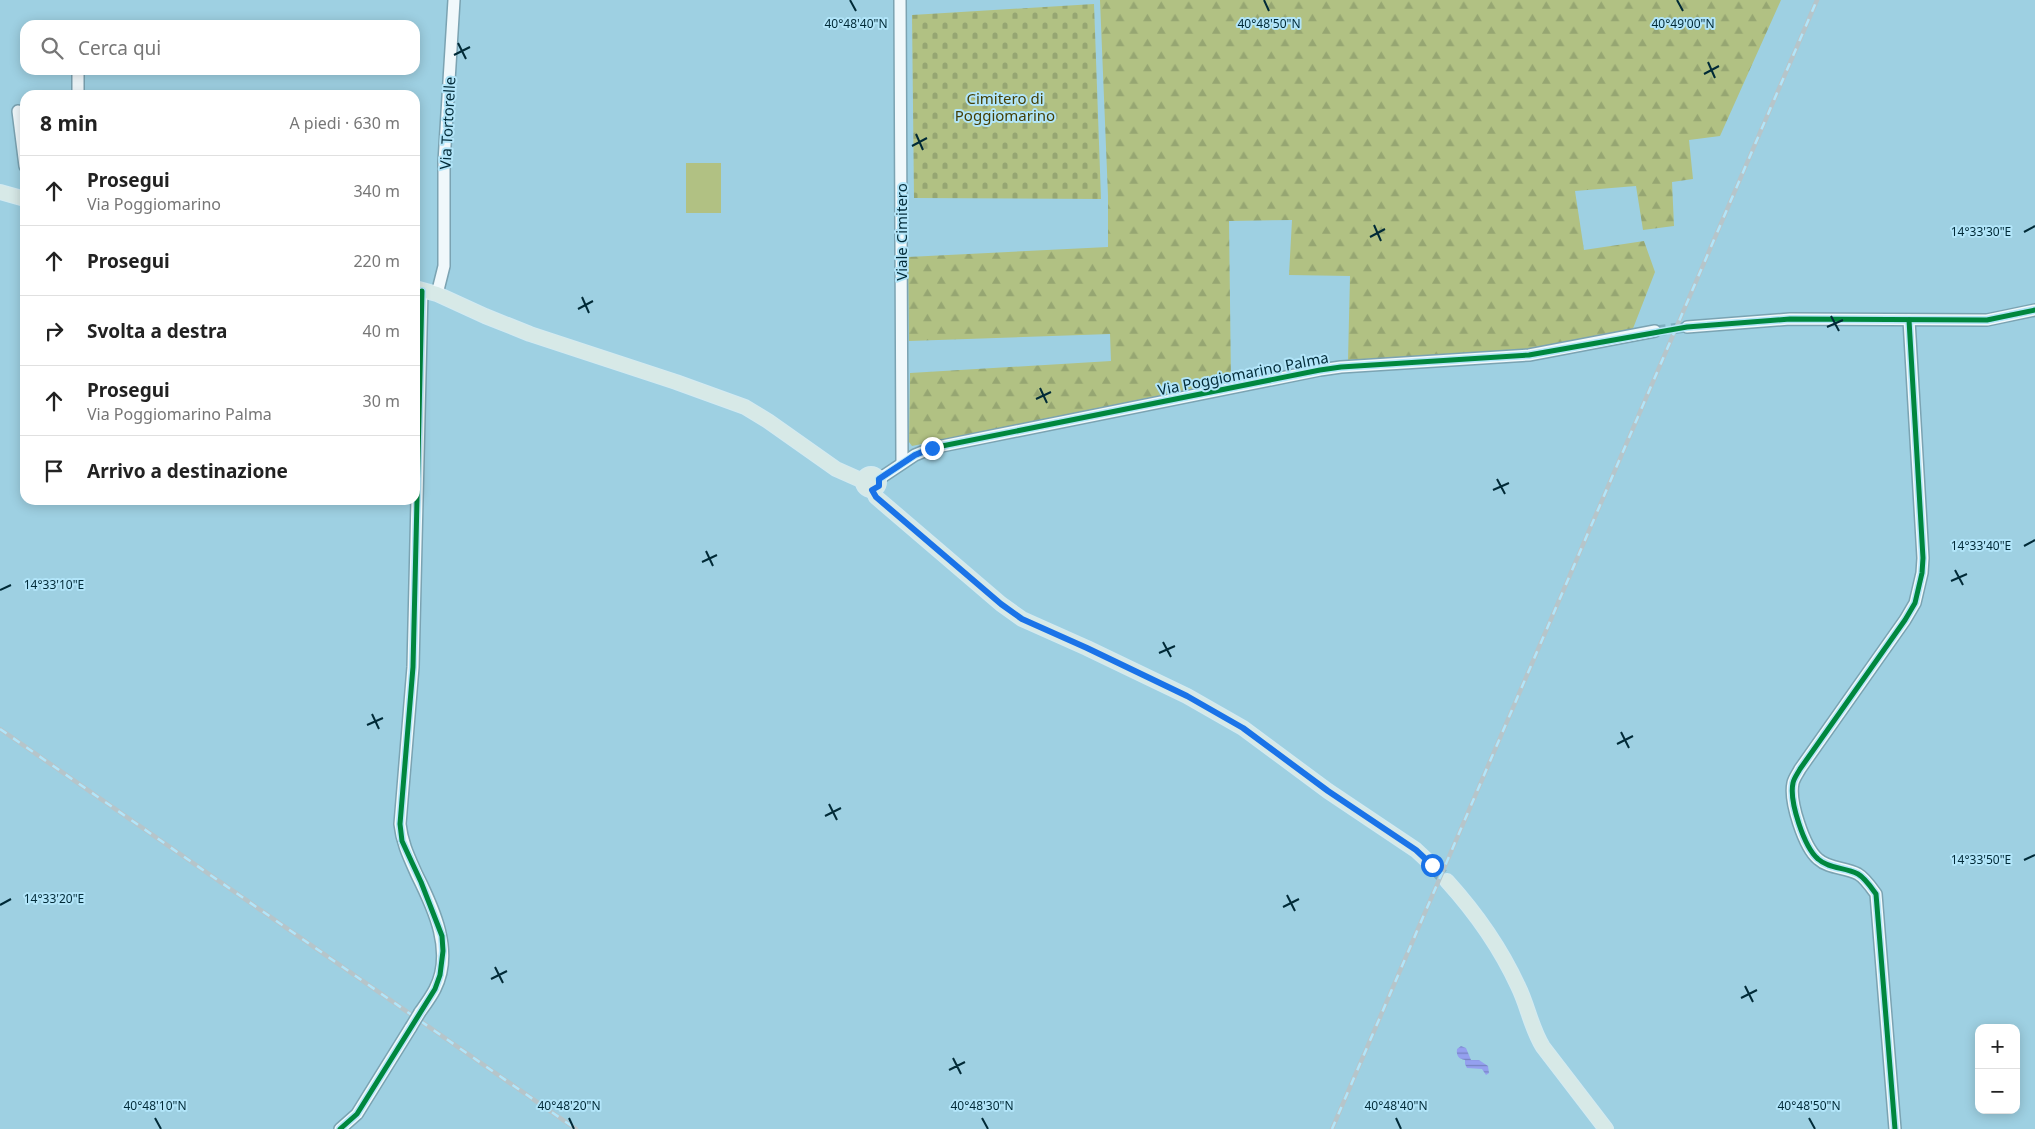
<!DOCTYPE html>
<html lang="it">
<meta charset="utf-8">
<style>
body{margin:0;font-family:"Noto Sans",sans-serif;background:#f6f6f6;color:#222}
.controls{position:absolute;right:15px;bottom:15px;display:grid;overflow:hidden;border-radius:10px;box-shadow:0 2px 12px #0003}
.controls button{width:45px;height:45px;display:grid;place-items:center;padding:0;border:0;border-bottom:1px solid #e0e0e0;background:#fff;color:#222;font:25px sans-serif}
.stop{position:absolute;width:15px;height:15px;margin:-11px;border:4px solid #1a73e8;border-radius:50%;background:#fff}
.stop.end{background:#1a73e8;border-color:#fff;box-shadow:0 1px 5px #0008}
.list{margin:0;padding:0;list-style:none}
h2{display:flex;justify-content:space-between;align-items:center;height:65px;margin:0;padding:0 20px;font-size:21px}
h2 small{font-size:16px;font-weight:400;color:#767676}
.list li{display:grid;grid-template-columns:32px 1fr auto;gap:15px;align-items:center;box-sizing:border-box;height:70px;padding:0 20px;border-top:1px solid #e0e0e0}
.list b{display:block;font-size:19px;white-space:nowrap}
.list p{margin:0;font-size:16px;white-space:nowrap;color:#767676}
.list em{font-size:16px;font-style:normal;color:#767676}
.icon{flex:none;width:28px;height:28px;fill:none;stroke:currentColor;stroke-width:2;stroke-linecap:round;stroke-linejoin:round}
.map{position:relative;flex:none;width:2035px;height:1129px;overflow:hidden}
.search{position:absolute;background:#fff;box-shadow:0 2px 12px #0003;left:20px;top:20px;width:400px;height:55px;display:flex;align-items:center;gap:12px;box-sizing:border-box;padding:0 18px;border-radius:15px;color:#767676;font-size:19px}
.panel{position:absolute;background:#fff;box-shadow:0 2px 12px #0003;left:20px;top:90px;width:400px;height:415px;border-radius:15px}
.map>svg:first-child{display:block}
</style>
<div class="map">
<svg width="2035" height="1129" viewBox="0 0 2035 1129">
<defs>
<pattern id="forest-firs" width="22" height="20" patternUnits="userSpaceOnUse" patternTransform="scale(1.25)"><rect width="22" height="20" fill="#b1c183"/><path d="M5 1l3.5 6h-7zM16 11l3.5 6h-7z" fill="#96a672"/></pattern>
<pattern id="cemetery-stones" width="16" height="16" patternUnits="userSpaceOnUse" patternTransform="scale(1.25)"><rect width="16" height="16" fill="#b1c183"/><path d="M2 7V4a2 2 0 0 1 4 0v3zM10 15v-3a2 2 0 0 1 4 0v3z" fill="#96a672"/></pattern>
<pattern id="water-rules" width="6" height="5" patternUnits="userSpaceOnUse" patternTransform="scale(1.25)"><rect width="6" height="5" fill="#94a0ef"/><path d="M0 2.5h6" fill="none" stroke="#7683c2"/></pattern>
</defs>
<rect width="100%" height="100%" fill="#9ed0e2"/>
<path fill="url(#forest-firs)" d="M1100,0H1781L1720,136L1689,140L1693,179L1672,182L1674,226L1643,230L1636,186L1575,191L1584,250L1644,241L1655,272L1632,331L1528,350L1348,360L1350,276L1289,275L1292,220L1229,221L1231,381L912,446L909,442L910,373L1111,361L1110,334L909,341L908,257L1108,247V196Z"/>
<path fill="url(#cemetery-stones)" d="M1094,4L1101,199L914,198L912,15Z"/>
<rect fill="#b1c183" x="686" y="163" width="35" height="50"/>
<path fill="url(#water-rules)" d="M1461,1046L1466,1048L1471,1060H1479L1488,1066L1489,1073L1486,1075L1482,1069L1467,1068L1465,1064V1060C1459,1059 1456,1056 1457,1049Z"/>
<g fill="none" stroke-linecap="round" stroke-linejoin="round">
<path stroke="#7fafc0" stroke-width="11" stroke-dasharray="11 5.5" stroke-linecap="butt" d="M1655,331L1687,327"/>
<path stroke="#7fafc0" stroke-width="14" stroke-dasharray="14 7" stroke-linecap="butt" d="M1432,865L1447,881"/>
<g stroke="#7ba3b2" stroke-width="14">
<g id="minor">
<path d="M900,0L902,463"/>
<path d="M78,95V70"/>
<path d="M18,111L25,166"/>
<path d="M437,294L444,266V162L454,0"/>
<path d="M1687,327L1790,319L1987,320L2035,310"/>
<path d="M879,479L915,455L932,448L1320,370L1341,367L1529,355L1655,331"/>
<path d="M420,1012C425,1005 431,997 435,989C454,952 434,909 417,875C409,857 402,843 400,824L413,667L422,291"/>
<path d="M340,1129L357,1114L411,1027"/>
<path d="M1895,1129L1876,894C1871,887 1865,878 1858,874C1845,867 1829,869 1818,859C1804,847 1789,801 1793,783C1794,778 1798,773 1800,769L1905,620L1915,603L1922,573L1923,558L1909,320"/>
</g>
</g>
<g stroke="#d3eaf2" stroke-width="16">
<g id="major">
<path d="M0,192L25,199"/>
<path d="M415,288L437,294L485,316L530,334L676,382L745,407L768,421L836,469L863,481"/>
<circle cx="871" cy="482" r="8"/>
<path d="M873,490L876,497L1001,604L1022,619L1087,648L1187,696L1243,728L1328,791L1416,850L1432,865"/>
<path d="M1447,881C1476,913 1500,947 1518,986C1528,1006 1531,1028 1543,1047L1606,1129"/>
</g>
</g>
<use href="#minor" stroke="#f0f8fb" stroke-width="11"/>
<use href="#major" stroke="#d7e9e7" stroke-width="14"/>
<g stroke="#b6c5ca" stroke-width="4.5">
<g id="rail">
<path d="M0,729L576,1129"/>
<path d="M1332,1129L1817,0"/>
</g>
</g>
<use href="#rail" stroke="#b2e5f9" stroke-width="2.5" stroke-dasharray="8" stroke-linecap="butt"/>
<g stroke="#7ba3b2" stroke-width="14" stroke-linecap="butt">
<path id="minor-bridge" d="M411,1027L420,1012"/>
</g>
<use href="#minor-bridge" stroke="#f0f8fb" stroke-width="11"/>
<g stroke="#b2e5f9" stroke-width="8">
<g id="cycleway">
<path d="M879,479L915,455L932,448L1320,370L1341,367L1529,355L1687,327L1790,319L1987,320L2035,310"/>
<path d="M340,1129L357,1114L435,989L440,975L443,951L442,936L421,882L402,841L400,824L413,667L422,291"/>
<path d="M1895,1129L1876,894C1871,887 1865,878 1858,874C1845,867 1829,869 1818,859C1804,847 1789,801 1793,783C1794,778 1798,773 1800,769L1905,620L1915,603L1922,573L1923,558L1909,320"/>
</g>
</g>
<use href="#cycleway" stroke="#00873e" stroke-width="5"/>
</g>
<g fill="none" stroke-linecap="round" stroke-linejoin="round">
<path stroke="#1a73e8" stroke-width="6" d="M932,448L915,455L879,479V486L872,490L876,497L1001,604L1022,619L1087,648L1187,696L1243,728L1328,791L1416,850L1432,865"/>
</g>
<path fill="none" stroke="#012a37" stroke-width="2" d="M850,0L856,11M1264,0L1269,11M1677,0L1683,11M458,43L466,59M454,55L470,47M1708,62L1715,78M1704,74L1719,66M916,134L923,150M912,146L927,138M1374,225L1381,241M2024,232L2035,226M1370,237L1385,229M582,297L589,313M578,309L593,301M1831,316L1839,331M1827,327L1843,320M1040,388L1047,403M1036,399L1051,392M1497,479L1505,494M1493,490L1509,483M2024,546L2035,540M706,551L713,566M702,562L717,555M1955,570L1963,585M1951,581L1967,574M0,590L11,585M1163,642L1171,657M1159,653L1175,646M372,714L379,729M367,725L383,718M1621,732L1629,748M1617,744L1633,736M829,804L837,820M825,816L841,808M2024,860L2035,855M1287,895L1295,911M0,905L11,899M1283,907L1299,899M495,967L503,983M491,979L507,971M1745,986L1753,1002M1741,998L1757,990M953,1058L961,1074M949,1070L965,1062M155,1118L161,1129M569,1118L574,1129M982,1118L988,1129M1396,1118L1401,1129M1809,1118L1815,1129"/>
<g text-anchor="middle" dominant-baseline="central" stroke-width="4" stroke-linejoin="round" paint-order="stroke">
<g font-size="15" fill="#443f05" stroke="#b2e5f9">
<text x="1005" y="98">Cimitero di<tspan x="1005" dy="17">Poggiomarino</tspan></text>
</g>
<g font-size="15" fill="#012a37" stroke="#b2e5f9">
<text transform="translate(447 123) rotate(-87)">Via Tortorelle</text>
<text transform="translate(901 232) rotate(-90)">Viale Cimitero</text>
<text transform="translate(1243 373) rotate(-11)">Via Poggiomarino Palma</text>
</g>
</g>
<g font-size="12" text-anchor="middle" fill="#012a37" stroke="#b2e5f9" stroke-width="4" stroke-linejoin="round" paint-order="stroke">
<text x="856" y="28">40°48'40"N</text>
<text x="1269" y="28">40°48'50"N</text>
<text x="1683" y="28">40°49'00"N</text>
<text x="1981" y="236">14°33'30"E</text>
<text x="1981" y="550">14°33'40"E</text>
<text x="54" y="589">14°33'10"E</text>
<text x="1981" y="864">14°33'50"E</text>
<text x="54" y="903">14°33'20"E</text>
<text x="155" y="1110">40°48'10"N</text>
<text x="569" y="1110">40°48'20"N</text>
<text x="982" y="1110">40°48'30"N</text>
<text x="1396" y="1110">40°48'40"N</text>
<text x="1809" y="1110">40°48'50"N</text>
</g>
</svg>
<div class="controls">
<button>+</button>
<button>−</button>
</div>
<div class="stop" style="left:1432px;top:865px"></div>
<div class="stop end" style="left:932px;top:448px"></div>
<div class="search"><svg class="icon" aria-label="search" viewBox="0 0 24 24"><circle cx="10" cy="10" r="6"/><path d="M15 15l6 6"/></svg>Cerca qui</div>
<section class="panel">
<h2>8 min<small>A piedi · 630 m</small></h2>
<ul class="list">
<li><svg class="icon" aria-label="ahead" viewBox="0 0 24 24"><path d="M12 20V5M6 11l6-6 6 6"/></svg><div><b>Prosegui</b><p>Via Poggiomarino</p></div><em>340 m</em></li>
<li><svg class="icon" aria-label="ahead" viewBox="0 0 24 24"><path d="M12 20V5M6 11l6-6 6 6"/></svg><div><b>Prosegui</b></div><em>220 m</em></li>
<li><svg class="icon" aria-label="right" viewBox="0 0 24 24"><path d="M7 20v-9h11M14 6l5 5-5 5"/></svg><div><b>Svolta a destra</b></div><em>40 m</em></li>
<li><svg class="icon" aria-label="ahead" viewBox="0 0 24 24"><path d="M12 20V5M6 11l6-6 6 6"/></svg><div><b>Prosegui</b><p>Via Poggiomarino Palma</p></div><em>30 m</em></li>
<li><svg class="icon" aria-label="arrive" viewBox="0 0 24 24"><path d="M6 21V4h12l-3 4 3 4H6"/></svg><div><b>Arrivo a destinazione</b></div></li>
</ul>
</section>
</div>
